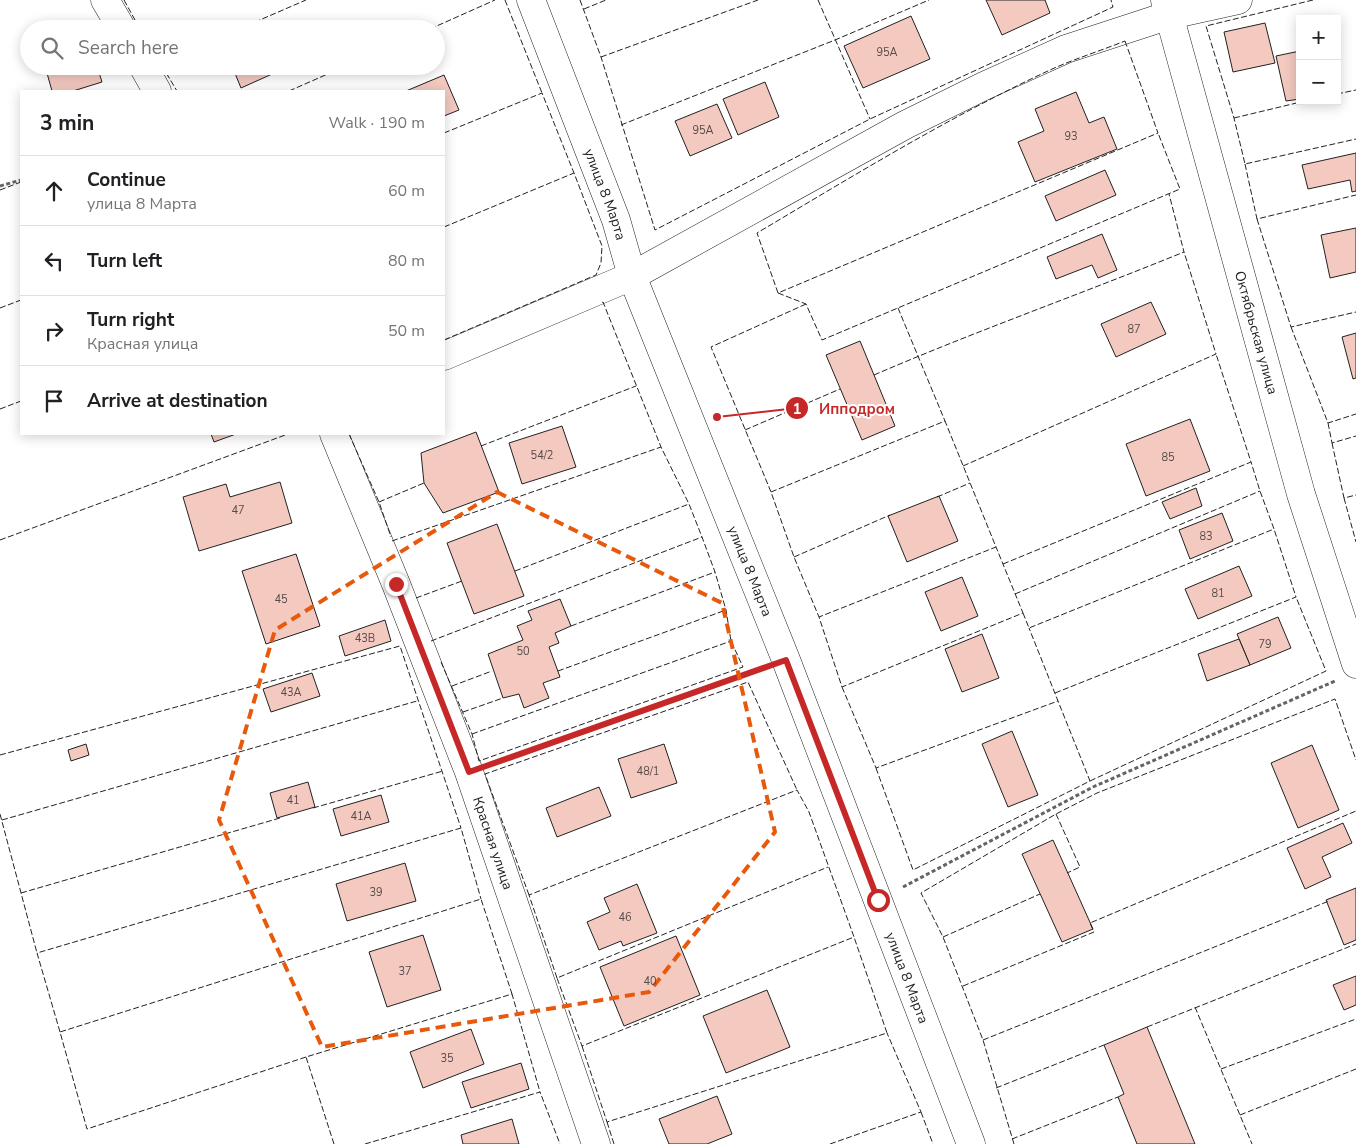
<!DOCTYPE html>
<meta charset="utf-8">
<style>
body{margin:0;font-family:"Nunito Sans",sans-serif;background:#f6f6f6;color:#202124}
.controls{position:absolute;right:15px;top:15px;display:grid;overflow:hidden;border-radius:0px;box-shadow:0 2px 12px #0003}
.controls button{width:45px;height:45px;display:grid;place-items:center;padding:0;border:0;border-bottom:1px solid #e0e0e0;background:#fff;color:#202124;font:25px sans-serif}
.stop{position:absolute;width:15px;height:15px;margin:-11px;border:4px solid #c62828;border-radius:50%;background:#fff}
.stop.end{background:#c62828;border-color:#fff;box-shadow:0 1px 5px #0008}
.list{margin:0;padding:0;list-style:none}
h2{display:flex;justify-content:space-between;align-items:center;height:65px;margin:0;padding:0 20px;font-size:21px}
h2 small{font-size:16px;font-weight:400;color:#757577}
.list li{display:grid;grid-template-columns:32px 1fr auto;gap:15px;align-items:center;box-sizing:border-box;height:70px;padding:0 20px;border-top:1px solid #e0e0e0}
.list b{display:block;font-size:19px;white-space:nowrap}
.list p{margin:0;font-size:16px;white-space:nowrap;color:#757577}
.list em{font-size:16px;font-style:normal;color:#757577}
.icon{flex:none;width:28px;height:28px;fill:none;stroke:currentColor;stroke-width:2;stroke-linecap:round;stroke-linejoin:round}
.map{position:relative;flex:none;width:1356px;height:1144px;overflow:hidden}
.search{position:absolute;background:#fff;box-shadow:0 2px 12px #0003;left:20px;top:20px;width:425px;height:55px;display:flex;align-items:center;gap:12px;box-sizing:border-box;padding:0 18px;border-radius:28px;color:#757577;font-size:19px}
.panel{position:absolute;background:#fff;box-shadow:0 2px 12px #0003;left:20px;top:90px;width:425px;height:345px;border-radius:0px}
.map>svg:first-child{display:block}
</style>
<div class="map">
<svg width="1356" height="1144" viewBox="0 0 1356 1144">
<rect width="100%" height="100%" fill="#fff"/>
<g fill="#f3c9c0" stroke="#222">
<path d="M986,0H1045L1050,13L1002,35Z"/>
<path d="M911,16L930,59L863,88L844,46Z"/>
<path d="M1265,23L1275,63L1233,72L1224,32Z"/>
<path d="M1300,51V99L1286,101L1276,56Z"/>
<path d="M45,66H97L102,82L73,91H52Z"/>
<path d="M232,66H290L241,88Z"/>
<path d="M444,75L459,110L444,116V91H406Z"/>
<path d="M765,82L779,117L738,135L723,99Z"/>
<path d="M1076,92L1089,123L1104,117L1117,149L1035,182L1018,142L1044,131L1035,109Z"/>
<path d="M717,104L732,138L690,156L675,121Z"/>
<path d="M1356,153V191L1352,192L1350,180L1308,189L1302,165Z"/>
<path d="M1105,170L1116,195L1056,221L1045,196Z"/>
<path d="M1356,228V272L1330,278L1321,235Z"/>
<path d="M1102,234L1117,270L1098,278L1092,265L1056,279L1047,257Z"/>
<path d="M1151,302L1166,334L1116,357L1101,324Z"/>
<path d="M1356,333V378L1353,379L1342,337Z"/>
<path d="M860,341L895,426L862,440L826,355Z"/>
<path d="M1190,419L1210,471L1146,496L1126,444Z"/>
<path d="M562,426L576,467L522,484L509,443Z"/>
<path d="M476,432L499,492L443,513L424,483L421,453Z"/>
<path d="M211,434H236L214,442Z"/>
<path d="M280,482L292,523L199,551L183,497L226,484L230,497Z"/>
<path d="M1196,488L1202,506L1170,519L1162,502Z"/>
<path d="M939,496L958,541L907,562L888,516Z"/>
<path d="M1222,513L1233,541L1190,559L1179,530Z"/>
<path d="M497,524L524,596L474,614L447,543Z"/>
<path d="M296,554L320,626L266,644L242,571Z"/>
<path d="M1239,566L1252,596L1198,619L1185,589Z"/>
<path d="M962,577L978,616L941,631L925,592Z"/>
<path d="M560,599L571,626L555,633L559,643L549,647L560,677L543,683L549,698L524,708L519,694L503,698L488,654L523,640L517,626L532,620L528,611Z"/>
<path d="M1278,617L1291,648L1250,665L1237,634Z"/>
<path d="M385,620L391,641L345,656L339,636Z"/>
<path d="M982,634L999,678L962,692L945,649Z"/>
<path d="M1239,639L1250,665L1207,681L1198,654Z"/>
<path d="M312,673L320,696L271,712L263,689Z"/>
<path d="M1012,731L1038,795L1008,807L982,744Z"/>
<path d="M86,744L89,755L71,761L68,750Z"/>
<path d="M664,744L677,783L631,798L618,759Z"/>
<path d="M1312,745L1339,810L1298,828L1271,763Z"/>
<path d="M308,782L315,807L277,818L270,793Z"/>
<path d="M599,787L611,816L557,837L546,808Z"/>
<path d="M381,795L389,822L341,836L333,809Z"/>
<path d="M1343,823L1352,843L1322,857L1331,877L1305,889L1287,848Z"/>
<path d="M1053,840L1093,929L1062,942L1022,854Z"/>
<path d="M405,863L416,901L347,921L336,884Z"/>
<path d="M637,884L657,933L623,946L621,941L599,950L587,922L610,912L604,898Z"/>
<path d="M1356,888V940L1344,945L1326,900Z"/>
<path d="M423,935L441,990L387,1007L369,952Z"/>
<path d="M676,936L700,995L624,1026L600,967Z"/>
<path d="M1356,976V1005L1344,1010L1333,985Z"/>
<path d="M767,990L790,1047L726,1073L703,1016Z"/>
<path d="M1147,1027L1195,1144H1137L1118,1097L1124,1094L1104,1045Z"/>
<path d="M471,1029L484,1064L423,1088L410,1052Z"/>
<path d="M521,1063L529,1089L471,1108L462,1082Z"/>
<path d="M717,1096L732,1134L707,1144H669L659,1119Z"/>
<path d="M512,1119L519,1144H463L461,1135Z"/>
</g>
<g fill="none" stroke-linecap="round" stroke-linejoin="round">
<g stroke="#222" stroke-width="29">
<g id="minor">
<path d="M105,0L122,29"/>
<path id="s1" d="M1165,0L1301,494L1356,664"/>
<path d="M143,66L157,91"/>
<path d="M444,356L632,276L905,125L984,86L1066,49L1170,15L1238,0"/>
<path id="s2" d="M334,434L396,584L469,772L596,1144"/>
</g>
</g>
<g stroke="#222" stroke-width="29">
<g id="major">
<path id="s3" d="M531,0L616,220L632,276L786,660L971,1144"/>
</g>
</g>
<g stroke="#646464" stroke-width="3" stroke-dasharray="4 2.5" stroke-linecap="butt">
<path d="M0,186L21,180"/>
<path d="M496,762L761,669"/>
<path d="M903,887L1093,787L1335,681"/>
</g>
<use href="#minor" stroke="#fff" stroke-width="28"/>
<use href="#major" stroke="#fff" stroke-width="28"/>
<g stroke="#222" stroke-width="1" stroke-dasharray="6 2.5" stroke-linecap="butt">
<path d="M124,0L140,29"/>
<path d="M505,0L542,93"/>
<path d="M580,0L601,57L655,230L870,119L1113,7L1111,0"/>
<path d="M818,0L870,119"/>
<path d="M1313,0L1206,26L1234,118L1245,164L1356,139"/>
<path d="M584,9L606,0"/>
<path d="M239,29L306,0"/>
<path d="M430,29L495,0"/>
<path d="M1125,41L1158,133L778,293L757,233C853,176 949,117 1050,70C1074,59 1100,51 1125,41Z"/>
<path d="M601,57L758,0"/>
<path d="M162,66L177,91"/>
<path d="M289,91L346,66"/>
<path d="M1337,94L1356,90"/>
<path d="M1234,118L1305,101"/>
<path d="M621,125L835,40L929,0"/>
<path d="M444,133L542,93L574,173"/>
<path d="M1245,164L1257,219L1356,195"/>
<path d="M0,190L21,182"/>
<path d="M1257,219L1291,327L1356,312"/>
<path d="M444,227L574,173L602,246L601,263L596,275L444,340"/>
<path d="M778,293L806,304L822,340L1180,189L1158,133"/>
<path d="M806,304L711,347L771,492L794,557L819,617L842,687L1023,613L996,547"/>
<path d="M0,308L21,300"/>
<path d="M898,308L945,421"/>
<path d="M1291,327L1328,423L1356,414"/>
<path d="M874,375C976,331 1081,294 1184,252L1169,194"/>
<path d="M0,409L21,401"/>
<path d="M1328,423L1332,443L1356,436"/>
<path d="M745,430L840,389"/>
<path d="M349,434L379,502L391,537"/>
<path d="M1332,443L1344,498L1356,495"/>
<path d="M481,446L636,386"/>
<path d="M963,466L1216,354L1184,252"/>
<path d="M771,492L945,421L996,547L819,617"/>
<path d="M937,497L970,483"/>
<path d="M1344,498L1356,542"/>
<path d="M379,502L424,483"/>
<path d="M0,540L288,434"/>
<path d="M392,541L661,447"/>
<path d="M794,557L890,515"/>
<path d="M1003,564L1251,462L1216,354"/>
<path d="M515,571L689,504"/>
<path d="M1015,594L1260,491"/>
<path d="M416,598L462,581"/>
<path d="M1023,613L1029,628L1274,529L1260,491L1251,462"/>
<path d="M571,626L715,572"/>
<path d="M431,641L702,537"/>
<path d="M441,662L472,734L479,761L743,667L731,641L726,610L715,572L702,537L689,504L661,447L603,302L601,303"/>
<path d="M558,671L726,610"/>
<path d="M452,686L492,671"/>
<path d="M842,687L876,768L1058,701L1029,628"/>
<path d="M1055,693L1296,597L1274,529"/>
<path d="M463,712L503,698"/>
<path d="M472,734L731,641"/>
<path d="M0,755L400,646L461,828"/>
<path d="M876,768L913,870L1090,781L1058,701"/>
<path d="M1090,781L1326,671L1296,597"/>
<path d="M313,808L443,771"/>
<path d="M0,814L37,953"/>
<path d="M1056,814L1080,867L1067,873"/>
<path d="M2,820L417,701"/>
<path d="M21,893L280,818"/>
<path d="M529,895L485,774L748,682L797,790"/>
<path d="M943,937L1040,894"/>
<path d="M557,978L529,895L797,790L809,812L854,937L582,1046L557,978L828,867"/>
<path d="M963,986L1094,932L1090,923L1356,811"/>
<path d="M1195,1007L1252,1144"/>
<path d="M1147,1027L1356,944"/>
<path d="M60,1032L37,953L461,828L481,899"/>
<path d="M983,1040L1329,901"/>
<path d="M582,1046L607,1122L887,1033L854,937"/>
<path d="M306,1057L87,1129L60,1032L481,899L512,994"/>
<path d="M1221,1069L1356,1019"/>
<path d="M996,1088L1104,1045"/>
<path d="M921,1112L933,1144"/>
<path d="M1240,1115L1356,1069"/>
<path d="M607,1122L614,1144"/>
<path d="M1012,1139L1118,1097"/>
<path d="M334,1144L306,1057L512,994L540,1092"/>
<path d="M365,1144L540,1092L560,1144"/>
<path d="M830,1144L921,1112L887,1033"/>
<path d="M1014,1144L983,1040L943,937L921,893L1056,814L1097,793L1335,699L1356,760"/>
</g>
</g>
<g fill="none" stroke-linecap="round" stroke-linejoin="round">
<path stroke="#c62828" stroke-width="6" d="M396,584L469,772L786,660L878,900"/>
</g>
<path fill="none" stroke="#e8590c" stroke-width="4" stroke-dasharray="10 6" stroke-linejoin="round" d="M497,492L722,603L775,832L649,992L322,1047L219,820L275,630Z"/>
<g text-anchor="middle" dominant-baseline="central" stroke-width="4" stroke-linejoin="round" paint-order="stroke">
<g font-size="11" fill="#564c4a">
<text x="887" y="52">95А</text>
<text x="703" y="130">95А</text>
<text x="1071" y="136">93</text>
<text x="1134" y="329">87</text>
<text x="542" y="455">54/2</text>
<text x="1168" y="457">85</text>
<text x="238" y="510">47</text>
<text x="1206" y="536">83</text>
<text x="1218" y="593">81</text>
<text x="281" y="599">45</text>
<text x="365" y="638">43В</text>
<text x="1265" y="644">79</text>
<text x="523" y="651">50</text>
<text x="291" y="692">43А</text>
<text x="648" y="771">48/1</text>
<text x="293" y="800">41</text>
<text x="361" y="816">41А</text>
<text x="376" y="892">39</text>
<text x="625" y="917">46</text>
<text x="405" y="971">37</text>
<text x="650" y="981">40</text>
<text x="447" y="1058">35</text>
</g>
<g font-size="14" fill="#222" stroke="#fff">
<text stroke="none"><textPath href="#s3" startOffset="208">улица 8 Марта</textPath></text>
<text stroke="none"><textPath href="#s1" startOffset="345">Октябрьская улица</textPath></text>
<text stroke="none"><textPath href="#s3" startOffset="612">улица 8 Марта</textPath></text>
<text stroke="none"><textPath href="#s2" startOffset="439">Красная улица</textPath></text>
<text stroke="none"><textPath href="#s3" startOffset="1048">улица 8 Марта</textPath></text>
</g>
</g>
<path fill="none" stroke="#c62828" stroke-width="2" d="M717 417L797 408"/>
<g fill="#c62828" stroke="#fff" stroke-width="2">
<circle cx="717" cy="417" r="5"/>
<circle cx="797" cy="408" r="12"/>
</g>
<g font-size="15" text-anchor="middle" font-weight="bold" fill="#fff">
<text x="797" y="414">1</text>
</g>
<g font-size="15" text-anchor="middle" font-weight="bold" fill="#c62828" stroke="#fff" stroke-width="4" stroke-linejoin="round" paint-order="stroke">
<text x="857" y="414">Ипподром</text>
</g>
</svg>
<div class="controls">
<button>+</button>
<button>−</button>
</div>
<div class="stop" style="left:878px;top:900px"></div>
<div class="stop end" style="left:396px;top:584px"></div>
<div class="search"><svg class="icon" aria-label="search" viewBox="0 0 24 24"><circle cx="10" cy="10" r="6"/><path d="M15 15l6 6"/></svg>Search here</div>
<section class="panel">
<h2>3 min<small>Walk · 190 m</small></h2>
<ul class="list">
<li><svg class="icon" aria-label="ahead" viewBox="0 0 24 24"><path d="M12 20V5M6 11l6-6 6 6"/></svg><div><b>Continue</b><p>улица 8 Марта</p></div><em>60 m</em></li>
<li><svg class="icon" aria-label="left" viewBox="0 0 24 24"><path d="M17 20v-9H6M10 6l-5 5 5 5"/></svg><div><b>Turn left</b></div><em>80 m</em></li>
<li><svg class="icon" aria-label="right" viewBox="0 0 24 24"><path d="M7 20v-9h11M14 6l5 5-5 5"/></svg><div><b>Turn right</b><p>Красная улица</p></div><em>50 m</em></li>
<li><svg class="icon" aria-label="arrive" viewBox="0 0 24 24"><path d="M6 21V4h12l-3 4 3 4H6"/></svg><div><b>Arrive at destination</b></div></li>
</ul>
</section>
</div>
